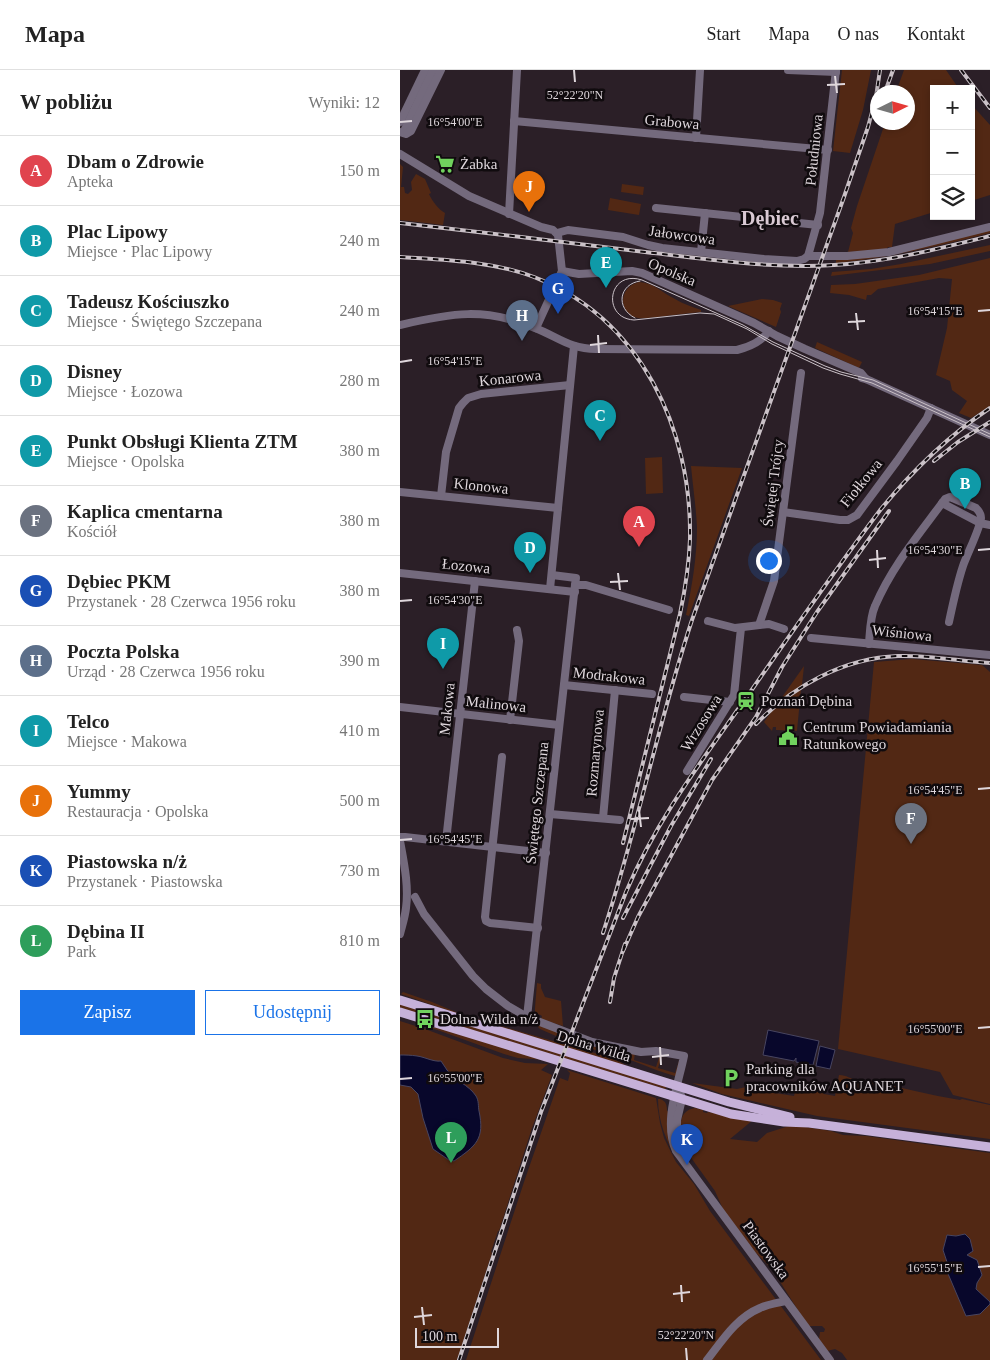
<!DOCTYPE html>
<html lang="pl">
<meta charset="utf-8">
<style>
body{margin:0;font-family:Georgia,serif;background:#f2f2f2;color:#222}
.controls{position:absolute;right:15px;top:15px;display:grid;overflow:hidden;border-radius:0px;box-shadow:0 2px 8px #0003}
.controls button{width:45px;height:45px;display:grid;place-items:center;padding:0;border:0;border-bottom:1px solid #e0e0e0;background:#fff;color:#222;font:25px sans-serif}
.compass{position:absolute;left:470px;top:15px;width:45px;height:45px;border-radius:50%;background:#fff;box-shadow:0 2px 8px #0003;rotate:85deg}
.scale{position:absolute;left:15px;bottom:12px;width:84px;box-sizing:border-box;padding-left:5px;border:2px solid #dfd7dc;border-top:0;font-size:14px;line-height:18px;white-space:nowrap;color:#dfd7dc;-webkit-text-stroke:4px #100b0e;paint-order:stroke}
.you{position:absolute;left:368px;top:490px;width:18px;height:18px;margin:-12px;border:4px solid #fff;border-radius:50%;background:#1a73e8;box-shadow:0 0 0 8px #1a73e833}
.badge{display:grid;place-items:center;width:32px;height:32px;border-radius:50%;background:#1a73e8;color:#fff;font-size:16px;font-weight:700}
.pin{position:absolute;translate:-50% -41px;filter:drop-shadow(0 1px 2px #0008)}
.pin::after{content:'';position:absolute;top:26px;width:18px;height:15px;background:inherit;clip-path:polygon(0 0,100% 0,50% 100%)}
.list{margin:0;padding:0;list-style:none}
h2{display:flex;justify-content:space-between;align-items:center;height:65px;margin:0;padding:0 20px;font-size:21px}
h2 small{font-size:16px;font-weight:400;color:#767676}
.list li{display:grid;grid-template-columns:32px 1fr auto;gap:15px;align-items:center;box-sizing:border-box;height:70px;padding:0 20px;border-top:1px solid #e0e0e0}
.list b{display:block;font-size:19px;white-space:nowrap}
.list p{margin:0;font-size:16px;white-space:nowrap;color:#767676}
.list em{font-size:16px;font-style:normal;color:#767676}
.actions{display:flex;gap:10px;padding:15px 20px}
.actions a{flex:1;padding:11px 0;border:1px solid #1a73e8;border-radius:0px;text-align:center;font-size:18px;color:#1a73e8}
.actions .main{background:#1a73e8;color:#fff}
.icon{flex:none;width:28px;height:28px;fill:none;stroke:currentColor;stroke-width:2;stroke-linecap:round;stroke-linejoin:round}
.map{position:relative;flex:none;width:590px;height:1290px;overflow:hidden}
header{display:flex;align-items:center;gap:30px;box-sizing:border-box;height:70px;padding:0 25px;background:#fff;border-bottom:1px solid #e0e0e0}
header strong{font-size:24px}
nav{display:flex;gap:28px;margin-inline-start:auto;font-size:18px}
main{display:flex}
aside{flex:1;background:#fff}
.map>svg:first-child{display:block}
</style>
<header>
<strong>Mapa</strong>
<nav><a>Start</a><a>Mapa</a><a>O nas</a><a>Kontakt</a></nav>
</header>
<main>
<aside>
<h2>W pobliżu<small>Wyniki: 12</small></h2>
<ul class="list">
<li><span class="badge" style="background:#e0444e">A</span><div><b>Dbam o Zdrowie</b><p>Apteka</p></div><em>150 m</em></li>
<li><span class="badge" style="background:#0f9aa8">B</span><div><b>Plac Lipowy</b><p>Miejsce · Plac Lipowy</p></div><em>240 m</em></li>
<li><span class="badge" style="background:#0f9aa8">C</span><div><b>Tadeusz Kościuszko</b><p>Miejsce · Świętego Szczepana</p></div><em>240 m</em></li>
<li><span class="badge" style="background:#0f9aa8">D</span><div><b>Disney</b><p>Miejsce · Łozowa</p></div><em>280 m</em></li>
<li><span class="badge" style="background:#0f9aa8">E</span><div><b>Punkt Obsługi Klienta ZTM</b><p>Miejsce · Opolska</p></div><em>380 m</em></li>
<li><span class="badge" style="background:#6b7280">F</span><div><b>Kaplica cmentarna</b><p>Kościół</p></div><em>380 m</em></li>
<li><span class="badge" style="background:#1a4fb4">G</span><div><b>Dębiec PKM</b><p>Przystanek · 28 Czerwca 1956 roku</p></div><em>380 m</em></li>
<li><span class="badge" style="background:#5c6f8a">H</span><div><b>Poczta Polska</b><p>Urząd · 28 Czerwca 1956 roku</p></div><em>390 m</em></li>
<li><span class="badge" style="background:#0f9aa8">I</span><div><b>Telco</b><p>Miejsce · Makowa</p></div><em>410 m</em></li>
<li><span class="badge" style="background:#e8710a">J</span><div><b>Yummy</b><p>Restauracja · Opolska</p></div><em>500 m</em></li>
<li><span class="badge" style="background:#1a4fb4">K</span><div><b>Piastowska n/ż</b><p>Przystanek · Piastowska</p></div><em>730 m</em></li>
<li><span class="badge" style="background:#2e9e5b">L</span><div><b>Dębina II</b><p>Park</p></div><em>810 m</em></li>
</ul>
<div class="actions"><a class="main">Zapisz</a><a>Udostępnij</a></div>
</aside>
<div class="map">
<svg width="590" height="1290" viewBox="0 0 590 1290">
<rect width="100%" height="100%" fill="#2b1f27"/>
<g fill="#522814">
<path d="M442,0H471L463,40L450,83L433,81Z"/>
<path d="M504,0H546L559,19H534V142L495,154L492,177H488L486,180L448,182L453,163L451,158L457,136L485,53L508,52V22H496Z"/>
<path d="M571,34L590,55V125L571,131Z"/>
<path d="M0,94L3,97L1,117H4L5,123L8,124L12,120L11,112L16,104L25,109L31,123L29,124C32,131 39,140 45,143L43,155L0,150Z"/>
<path d="M222,114L244,117L243,125L221,122Z"/>
<path d="M210,128L241,134L239,145L208,140Z"/>
<path d="M590,159V163C539,176 488,188 436,193V190Z"/>
<path d="M590,175V181L530,194L431,206L432,202L471,199L501,194Z"/>
<path d="M590,188V336L571,348L559,343L567,331L552,320L550,311L536,305L547,258L552,209L539,208L478,219L471,225H467L466,230L449,225L430,223L431,215L455,214L519,205Z"/>
<path d="M239,212C255,213 262,223 275,229C283,234 293,237 301,240V242C287,243 273,245 258,247C252,247 245,249 238,248C218,244 218,217 239,212Z"/>
<path d="M362,229L373,230L382,233L380,239L381,242L376,257L328,236Z"/>
<path d="M417,272L462,292L459,298L415,278Z"/>
<path d="M262,387L263,423L246,424L245,388Z"/>
<path d="M291,396L342,398L289,546L286,545C292,516 297,487 297,457C296,437 293,417 291,396Z"/>
<path d="M512,589L582,595L590,602V1034L553,1025L540,1002L438,979L474,592Z"/>
<path d="M404,596L402,615L380,630Z"/>
<path d="M401,619L397,661L376,660V657H373L372,661L364,652L374,638Z"/>
<path d="M137,913L141,914V918L145,927L161,931L163,956L141,949L142,946L135,942V938Z"/>
<path d="M3,922L32,932L63,945L219,990L220,992L226,995L213,993L52,942L1,924Z"/>
<path d="M0,933L266,1016V1018L265,1019L0,938Z"/>
<path d="M0,951L25,959L103,988L125,993L148,994L141,1000L152,1005L132,1058L99,1161H98L91,1182L92,1183L57,1290H0Z"/>
<path d="M139,955L229,982L227,987C197,983 167,971 140,959L138,957Z"/>
<path d="M29,957L44,959L147,990L118,988L104,984Z"/>
<path d="M231,983H235L234,990L256,997L260,985L262,986L258,998L275,1003L280,988L277,1005L275,1006C259,1002 243,994 227,989Z"/>
<path d="M167,1000L256,1028L260,1053L264,1068L276,1092L294,1114L310,1141L421,1290H66L124,1112L160,1008L168,1011L170,1003Z"/>
<path d="M439,1005C447,1005 450,1009 457,1010C462,1011 468,1010 473,1011C502,1018 530,1025 560,1030L562,1029L590,1035V1069L417,1046L322,1024L292,1013L337,1019L346,1017L347,1015L356,1016V1020L394,1026L396,1018L420,1022L421,1019L424,1024L435,1026Z"/>
<path d="M258,1029H260C266,1031 267,1035 267,1041L270,1042L274,1083L277,1091C267,1072 258,1052 258,1029Z"/>
<path d="M295,1038L303,1040V1042L307,1043L308,1042L314,1043L315,1042L353,1050L330,1069L357,1072L367,1063L392,1055L431,1061L443,1065L466,1066L590,1083V1232L576,1219L577,1213L567,1185L565,1164L556,1166L547,1165L543,1180L547,1192L580,1244L590,1234V1290H447L442,1283L435,1279L427,1281L419,1269L420,1262H424L425,1259L422,1256H408L372,1199L351,1178L323,1139L315,1121L287,1082V1071L280,1069C281,1055 278,1041 295,1038Z"/>
</g>
<g fill="#08072b" stroke="#484560">
<path d="M368,960L419,971L413,995L396,992V988L394,991L363,985Z"/>
<path d="M420,976L435,980L430,999L416,996Z"/>
<path d="M0,985C5,985 11,985 17,986C25,987 33,992 41,991C43,994 45,997 47,1000C54,1010 69,1015 76,1026C79,1031 78,1036 79,1041C85,1069 76,1076 54,1091L49,1090L33,1079L23,1048L18,1024L11,1017L0,1015Z"/>
<path d="M565,1164L570,1169L573,1181L567,1185L577,1190L582,1205L577,1213L576,1219L590,1232V1234L580,1244L566,1246L546,1199L547,1192L543,1180L547,1165L556,1166Z"/>
</g>
<g fill="none" stroke-linecap="round" stroke-linejoin="round">
<g stroke="#746a7d" stroke-width="8">
<path d="M388,0L436,2"/>
<path d="M114,51L428,80"/>
<path d="M0,52L25,0"/>
<path d="M5,59L33,0"/>
<path d="M0,62L6,64L11,61L41,0"/>
<path d="M296,68L300,0"/>
<path d="M0,84L69,126L141,157L153,160L158,165L162,201L136,258"/>
<path d="M256,138L418,155"/>
<path d="M109,144L117,0"/>
<path d="M157,163L168,160L223,167L248,175L262,178L364,189L397,191L404,189L408,186L420,143L436,0"/>
<path d="M301,182L305,143"/>
<path d="M408,186H447L489,182L590,157"/>
<path d="M162,201L179,204L232,201L242,203L354,253L377,266L405,279L461,303L466,309"/>
<path d="M0,255C51,243 85,237 135,258C158,267 170,279 196,279L337,280C349,277 362,271 369,261"/>
<path d="M462,308L466,309L590,365"/>
<path d="M0,422L158,438"/>
<path d="M41,426L46,382L59,338L63,333L68,328L81,324L170,315"/>
<path d="M542,433L580,453L590,455"/>
<path d="M383,442L440,450H448L457,445L497,391L527,348L531,338"/>
<path d="M0,503L175,522"/>
<path d="M152,505L176,508L175,515"/>
<path d="M150,519L174,276"/>
<path d="M308,551L335,558L369,554L384,559"/>
<path d="M359,555L374,511L401,303"/>
<path d="M411,568L590,585"/>
<path d="M469,574C470,561 470,547 475,536C492,496 520,463 545,429L550,427L576,438C579,441 581,444 581,448C580,459 567,484 563,496C557,514 553,533 549,552"/>
<path d="M164,615L252,624"/>
<path d="M284,627L330,632"/>
<path d="M0,637L159,655"/>
<path d="M110,650L119,571L117,560"/>
<path d="M102,687L85,847L86,851L90,853L138,858"/>
<path d="M287,701L334,625L341,558"/>
<path d="M150,744L220,750"/>
<path d="M203,748L215,620"/>
<path d="M0,767H5L146,783"/>
<path d="M0,771C4,793 9,816 6,838C5,847 2,856 0,864"/>
<path d="M46,771L75,511"/>
<path d="M15,827L24,844L73,906L86,919L108,936L127,947L192,972L241,982L256,981L284,986C278,1016 263,1051 276,1081L430,1290"/>
<path d="M127,947L175,515H186L269,540"/>
<path d="M277,1068V1050L282,1029L281,1025"/>
<path d="M307,1290C322,1271 336,1248 360,1238C368,1234 377,1233 386,1231"/>
</g>
<g stroke="#c6b1d9" stroke-width="9">
<path d="M0,930L329,1032L390,1047"/>
<path d="M0,942L331,1044L384,1052L409,1053L590,1077"/>
</g>
<g stroke="#cac1c7" stroke-width="1">
<path d="M235,248C215,238 219,214 240,211"/>
<path d="M590,364L473,310L441,302L425,296L373,272L343,255L242,210C208,199 201,248 234,250L300,243L314,244L347,259L372,274L423,298L440,304L472,313L590,367"/>
</g>
<g stroke="#cac1c7" stroke-width="4">
<g id="rail">
<path d="M561,0L590,38"/>
<path d="M485,22L493,0"/>
<path d="M0,153C82,162 163,172 245,182C308,189 370,199 434,195C487,192 538,179 590,166"/>
<path d="M0,187C45,190 92,191 134,207C241,248 292,360 290,469C289,495 285,520 280,544L223,773"/>
<path d="M534,391L558,372L590,352"/>
<path d="M356,654C393,616 444,588 498,586C529,585 559,591 590,593"/>
<path d="M223,848L271,756L311,689"/>
<path d="M203,863C237,760 258,653 292,550L444,127L468,57L476,27L480,0"/>
<path d="M223,881L238,847L312,710L356,647L382,597L417,542L489,441"/>
<path d="M210,932L214,908L225,874"/>
<path d="M59,1290L141,1042L226,822C257,749 301,692 346,628C390,565 434,501 481,439C513,400 548,366 590,338"/>
</g>
</g>
<use href="#rail" stroke="#100b0e" stroke-width="2" stroke-dasharray="5.5" stroke-linecap="butt"/>
</g>
<path fill="none" stroke="#dfd7dc" stroke-width="2" d="M174,0L175,12M435,6L437,23M427,15L445,14M0,52L12,51M578,241L590,240M456,243L458,260M448,252L465,251M198,265L199,283M190,275L207,273M0,292L12,290M477,480L478,498M578,480L590,479M469,490L486,488M218,503L220,520M210,512L228,511M0,531L12,530M578,719L590,718M239,740L241,757M231,749L249,748M0,770L12,769M578,958L590,957M260,977L261,995M252,987L269,985M0,1009L12,1008M578,1197L590,1196M281,1215L282,1232M273,1224L290,1222M22,1237L24,1255M14,1247L32,1245M286,1278L287,1290"/>
<defs>
<g id="supermarket-bare" transform="scale(1.5)"><path d="M-6-5.5h2.5l.6 2H6L4.5 2H-2.5L-4.4-4H-6ZM-1.5 3.2a1.3 1.3 0 1 0 .1 0ZM3 3.2a1.3 1.3 0 1 0 .1 0Z" fill="#71d25e" stroke="#100b0e" stroke-width="2.5" paint-order="stroke"/></g>
<g id="station-bare" transform="scale(1.5)"><path d="M-3-6H3Q5-6 5-4V2Q5 4 3 4L4.5 6H3L1.5 4h-3L-3 6H-4.5L-3 4Q-5 4-5 2V-4Q-5-6-3-6ZM-3.5-4v3h7v-3ZM-3.5 1v1.5H-2V1ZM2 1v1.5H3.5V1Z" fill="#71d25e" stroke="#100b0e" stroke-width="2.5" paint-order="stroke"/></g>
<g id="civic-bare" transform="scale(1.5)"><path d="M-.6-6.5H3V-4.5H.6V-3L4-1V1h2V6H-6V1h2V-1L-.6-3ZM-1.2 2.5V6h2.4V2.5Z" fill="#71d25e" stroke="#100b0e" stroke-width="2.5" paint-order="stroke"/></g>
<g id="bus-bare" transform="scale(1.5)"><path d="M-5-6H5V4H4V6H2V4H-2V6H-4V4H-5ZM-3.5-4V0h7V-4ZM-3.5 1.2v1.5H-2V1.2ZM2 1.2v1.5H3.5V1.2Z" fill="#71d25e" stroke="#100b0e" stroke-width="2.5" paint-order="stroke"/></g>
<g id="parking-bare" transform="scale(1.5)"><path d="M-3.5-5.5H1a3.5 3.5 0 0 1 0 7H-1V5.5H-3.5ZM-1-3.4V-.6H.8a1.4 1.4 0 0 0 0-2.8Z" fill="#71d25e" stroke="#100b0e" stroke-width="2.5" paint-order="stroke"/></g>
</defs>
<g fill-rule="evenodd">
<use href="#supermarket-bare" x="45" y="94"/>
<use href="#station-bare" x="346" y="631"/>
<use href="#civic-bare" x="388" y="666"/>
<use href="#bus-bare" x="25" y="949"/>
<use href="#parking-bare" x="331" y="1008"/>
</g>
<g text-anchor="middle" dominant-baseline="central" stroke-width="5" stroke-linejoin="round" paint-order="stroke">
<g font-size="15" fill="#dfd7dc" stroke="#100b0e">
<text transform="translate(272 52) rotate(5)">Grabowa</text>
<text transform="translate(414 80) rotate(-84)">Południowa</text>
<text transform="translate(282 165) rotate(8)">Jałowcowa</text>
<text transform="translate(272 202) rotate(23)">Opolska</text>
<text transform="translate(110 308) rotate(-6)">Konarowa</text>
<text transform="translate(373 413) rotate(-83)">Świętej Trójcy</text>
<text transform="translate(461 413) rotate(-51)">Fiołkowa</text>
<text transform="translate(81 416) rotate(6)">Klonowa</text>
<text transform="translate(66 496) rotate(6)">Łozowa</text>
<text transform="translate(502 563) rotate(6)">Wiśniowa</text>
<text transform="translate(209 606) rotate(6)">Modrakowa</text>
<text transform="translate(96 634) rotate(6)">Malinowa</text>
<text transform="translate(47 639) rotate(-84)">Makowa</text>
<text transform="translate(301 653) rotate(-58)">Wrzosowa</text>
<text transform="translate(195 683) rotate(-85)">Rozmarynowa</text>
<text transform="translate(137 733) rotate(-84)">Świętego Szczepana</text>
<text transform="translate(194 976) rotate(17)">Dolna Wilda</text>
<text transform="translate(366 1180) rotate(54)">Piastowska</text>
</g>
<g font-size="15" fill="#dfd7dc" stroke="#100b0e" text-anchor="start">
<text x="60" y="94">Żabka</text>
<text x="361" y="631">Poznań Dębina</text>
<text x="403" y="657">Centrum Powiadamiania<tspan x="403" dy="17">Ratunkowego</tspan></text>
<text x="40" y="949">Dolna Wilda n/ż</text>
<text x="346" y="999">Parking dla<tspan x="346" dy="17">pracowników AQUANET</tspan></text>
</g>
<g font-size="20" font-weight="bold" fill="#d9c9d3" stroke="#100b0e">
<text x="370" y="148">Dębiec</text>
</g>
</g>
<g font-size="12" text-anchor="middle" fill="#dfd7dc" stroke="#100b0e" stroke-width="5" stroke-linejoin="round" paint-order="stroke">
<text x="175" y="29">52°22'20"N</text>
<text x="55" y="56">16°54'00"E</text>
<text x="535" y="245">16°54'15"E</text>
<text x="55" y="295">16°54'15"E</text>
<text x="535" y="484">16°54'30"E</text>
<text x="55" y="534">16°54'30"E</text>
<text x="535" y="724">16°54'45"E</text>
<text x="55" y="773">16°54'45"E</text>
<text x="535" y="963">16°55'00"E</text>
<text x="55" y="1012">16°55'00"E</text>
<text x="535" y="1202">16°55'15"E</text>
<text x="286" y="1269">52°22'20"N</text>
</g>
</svg>
<div class="controls">
<button>+</button>
<button>−</button>
<button><svg class="icon" aria-label="layers" viewBox="0 0 24 24"><path d="M12 4l9 5-9 5-9-5zM3 14l9 5 9-5"/></svg></button>
</div>
<svg class="compass" viewBox="-18 -18 36 36"><path d="M0-13l5 13h-10z" fill="#e53935"/><path d="M0 13l5-13h-10z" fill="#767676"/></svg>
<div class="scale">100 m</div>
<div class="you"></div>
<div class="pin badge" style="left:239px;top:477px;background:#e0444e">A</div>
<div class="pin badge" style="left:565px;top:439px;background:#0f9aa8">B</div>
<div class="pin badge" style="left:200px;top:371px;background:#0f9aa8">C</div>
<div class="pin badge" style="left:130px;top:503px;background:#0f9aa8">D</div>
<div class="pin badge" style="left:206px;top:218px;background:#0f9aa8">E</div>
<div class="pin badge" style="left:511px;top:774px;background:#6b7280">F</div>
<div class="pin badge" style="left:158px;top:244px;background:#1a4fb4">G</div>
<div class="pin badge" style="left:122px;top:271px;background:#5c6f8a">H</div>
<div class="pin badge" style="left:43px;top:599px;background:#0f9aa8">I</div>
<div class="pin badge" style="left:129px;top:142px;background:#e8710a">J</div>
<div class="pin badge" style="left:287px;top:1095px;background:#1a4fb4">K</div>
<div class="pin badge" style="left:51px;top:1093px;background:#2e9e5b">L</div>
</div>
</main>
